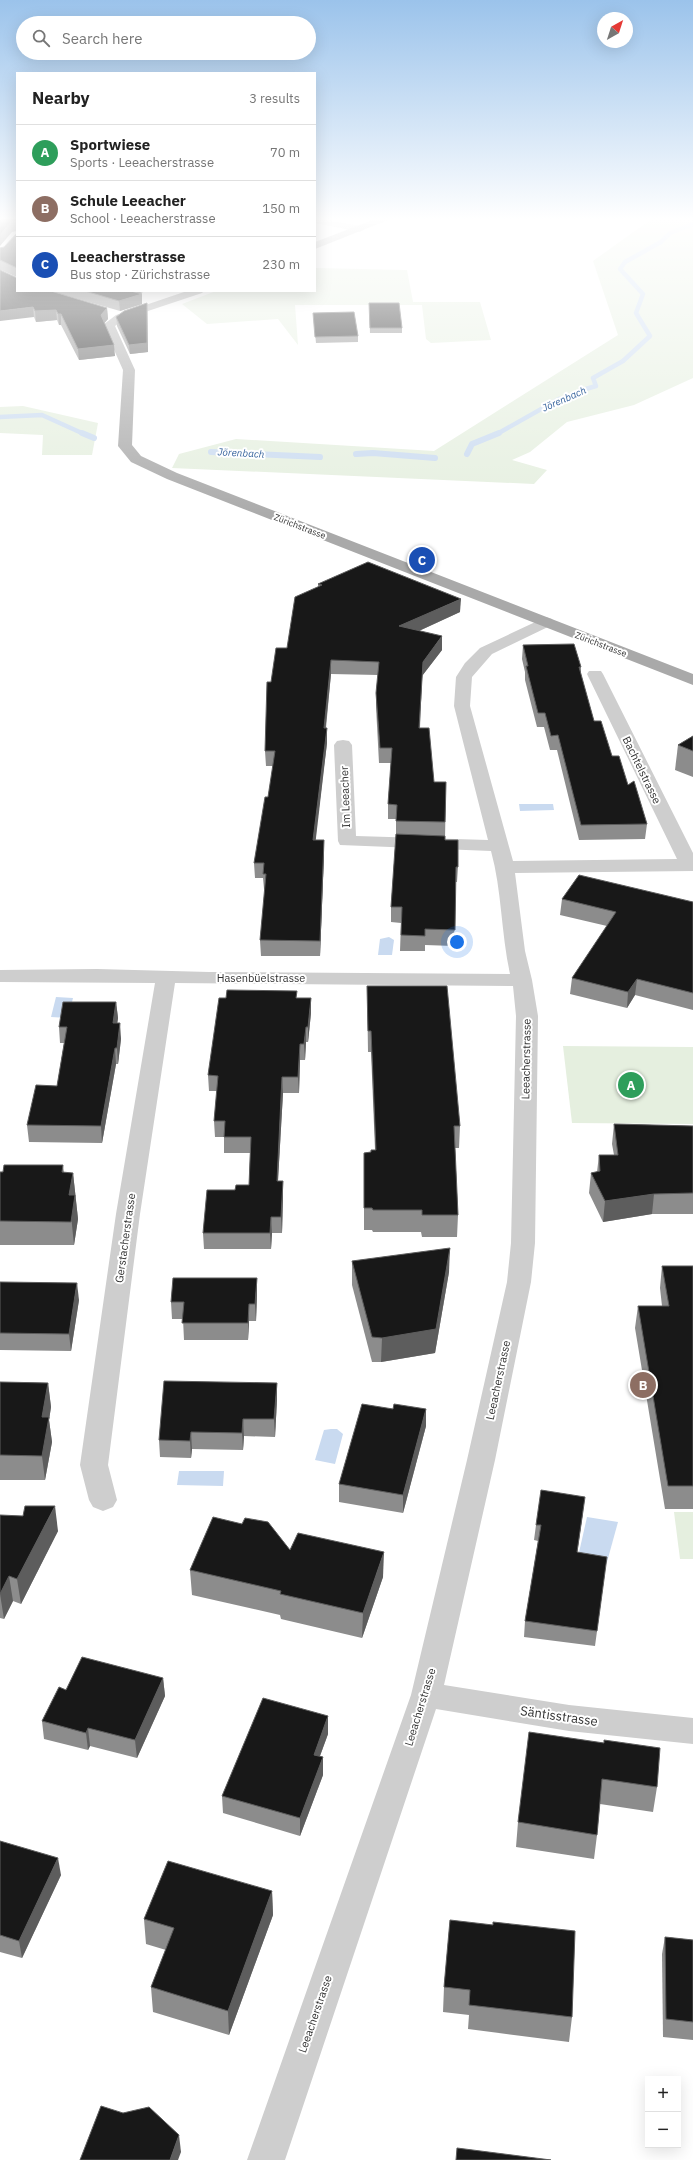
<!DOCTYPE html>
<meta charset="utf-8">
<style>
body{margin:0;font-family:"IBM Plex Sans",sans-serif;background:#f2f2f2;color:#222}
.controls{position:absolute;right:12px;bottom:12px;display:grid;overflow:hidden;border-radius:0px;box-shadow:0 4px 16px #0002}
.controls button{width:36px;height:36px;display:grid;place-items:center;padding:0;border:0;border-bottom:1px solid #e0e0e0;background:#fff;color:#222;font:20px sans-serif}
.compass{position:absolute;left:597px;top:12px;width:36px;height:36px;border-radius:50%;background:#fff;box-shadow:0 4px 16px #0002;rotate:39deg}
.you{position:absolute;left:457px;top:942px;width:14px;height:14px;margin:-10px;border:3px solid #fff;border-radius:50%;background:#1a73e8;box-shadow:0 0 0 6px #1a73e833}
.badge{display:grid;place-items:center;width:26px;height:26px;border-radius:50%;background:#0b8043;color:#fff;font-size:13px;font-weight:700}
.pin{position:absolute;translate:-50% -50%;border:2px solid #fff;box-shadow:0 1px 4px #0006}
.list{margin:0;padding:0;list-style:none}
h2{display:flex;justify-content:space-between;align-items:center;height:52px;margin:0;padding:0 16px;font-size:17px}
h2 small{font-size:13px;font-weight:400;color:#767676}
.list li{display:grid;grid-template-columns:26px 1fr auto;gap:12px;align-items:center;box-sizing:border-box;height:56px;padding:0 16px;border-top:1px solid #e0e0e0}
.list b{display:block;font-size:15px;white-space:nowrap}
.list p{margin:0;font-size:13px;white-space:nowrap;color:#767676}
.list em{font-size:13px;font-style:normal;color:#767676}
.icon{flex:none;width:22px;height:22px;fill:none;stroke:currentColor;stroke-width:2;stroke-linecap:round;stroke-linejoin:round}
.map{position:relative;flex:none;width:693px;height:2160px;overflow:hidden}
.search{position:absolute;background:#fff;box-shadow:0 4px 16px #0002;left:16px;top:16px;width:300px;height:44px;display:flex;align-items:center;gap:10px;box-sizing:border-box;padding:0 14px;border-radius:22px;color:#767676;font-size:15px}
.panel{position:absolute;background:#fff;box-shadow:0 4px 16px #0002;left:16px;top:72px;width:300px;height:220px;border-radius:0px}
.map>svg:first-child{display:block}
</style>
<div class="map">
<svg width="693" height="2160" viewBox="0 0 693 2160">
<rect width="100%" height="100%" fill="#fff"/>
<g fill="#e5efdf">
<path d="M653,218H693V378L634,405L567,422L530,452L512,460L547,470L534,484L172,468L179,454L236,439L434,451L618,335L593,261Z"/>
<path d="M315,268L407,270L413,302H480L491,340L431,343L426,339L422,305H295L298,345L278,319L207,324L182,304L216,291H315Z"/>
<path d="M23,406L98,423L92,455H42L43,435L0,433V407Z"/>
<path d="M563,1046L693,1047V1124L572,1123Z"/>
<path d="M674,1512H693V1559H680Z"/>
</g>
<g fill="#c9daf0">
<path d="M519,804H553L554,810L520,811Z"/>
<path d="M389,937L394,940L392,955H378L380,939Z"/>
<path d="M56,997L73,998L68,1018L51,1017Z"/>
<path d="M331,1429H337L343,1434L335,1464L315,1460L324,1430Z"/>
<path d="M179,1471H224L223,1486L177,1485Z"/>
<path d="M587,1517L618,1522L607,1562L578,1557Z"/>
</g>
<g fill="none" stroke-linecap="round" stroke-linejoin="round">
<g stroke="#c9daf0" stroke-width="4.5">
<path d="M0,417L42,415L84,434"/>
<path d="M497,434L559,399L575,396L579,391L596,386L593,378L623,361L650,336L636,313L643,294L620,269L625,262L661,242L670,233L693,224"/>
</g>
<g stroke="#c9daf0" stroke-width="6">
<path d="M82,433L94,438"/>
<path d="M211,452L320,457"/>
<path d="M356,454L373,453L435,458"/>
<path d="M467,454L472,444L499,433"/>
</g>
<g fill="#cecece" fill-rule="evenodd">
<path d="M315,218L360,226L365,229L360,232L315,223Z"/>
<path d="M546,617L552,619L554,622L552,625L492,654L472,677L470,706L513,861L677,859L587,674L589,671H601L603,674L693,853V871L515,873L525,951L532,980L538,1016L535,1243L531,1282L495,1460L444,1685L569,1705L693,1718V1744L569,1731L436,1709L285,2160H247L411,1695L467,1460L507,1282L511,1243L516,1016L513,986L175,983L140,1214L108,1465L117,1500L113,1507L103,1511L93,1507L89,1500L80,1465L116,1214L155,983L0,982V970L97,969L209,972L510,974C501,933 502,891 491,851L340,845L338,841L334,745L337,741L343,740L349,741L352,745L356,836L488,840L454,706L456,677L465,663L480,648Z"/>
</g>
<g fill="#a9a9a9" fill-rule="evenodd">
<path d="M378,218H393L315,249V242Z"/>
<path d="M187,291H204L202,293L124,319L115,326L135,370L132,445L141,456L177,473L693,674V685L167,479L131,462L118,446L123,370L103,325L116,315Z"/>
</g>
</g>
<g fill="#8c8c8c">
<path d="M17,233V277L1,270H0V248L4,247Z"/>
<path d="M17,291L107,308L108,319L104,323L115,356L79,360L61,325H59L57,320L36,322L34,317Z"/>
<path d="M51,291H146L139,293L142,304L120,311Z"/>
<path d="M147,303L148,352L130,354L117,326L116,317Z"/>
<path d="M369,303L402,328V333H370Z"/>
<path d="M313,313L358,336V342L316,343Z"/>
<path d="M318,584L460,612L419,631L442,650L422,676L420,728L434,782H446L445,840L458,867L457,882H455L454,946L425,945V951H400L401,923L391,922V907L396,834V819H388V804L391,763H379L376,707V693L378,675L331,674L326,728L327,743L315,840L324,855L320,956H261L260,940L265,889H264L263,878H255L254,863L268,797L273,766H266L265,751L271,682L287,648L318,587Z"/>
<path d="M523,645L581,667V675L594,721L612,756L628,785L647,824L645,839L579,840L557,750H550L544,727H537L525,680V672L522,659Z"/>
<path d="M693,736V777L675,770L678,745Z"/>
<path d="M562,899L693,902V1010L635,995L627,1008L570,994L572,978L607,926L560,915Z"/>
<path d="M367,986L460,1126L459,1148H455L458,1215L457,1237H422L421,1232H373L372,1230H364V1153L371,1152L375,1150L371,1052H368Z"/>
<path d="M297,998H311V1013L308,1042H306L305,1060H300L299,1093H283L278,1181L283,1197L282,1233H272L271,1249H204L203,1233L235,1190L249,1185L250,1153H224V1137H215L214,1121L217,1091H209L208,1075Z"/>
<path d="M116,1002L118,1018L117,1023L121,1039L118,1064H116L102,1143L29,1142L27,1125L57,1086L64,1043H60L59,1027Z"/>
<path d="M614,1124L693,1126V1214H652L603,1222L589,1193L591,1173L597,1172L599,1155H614L612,1144Z"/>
<path d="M63,1165L64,1173H73L78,1219L74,1245H0V1172Z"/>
<path d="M352,1261L449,1272L435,1353L381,1362H372L352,1285Z"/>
<path d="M662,1266H693V1509H665L635,1328L638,1306H662L660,1288Z"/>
<path d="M257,1278V1295L256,1321H249L248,1340H184L183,1319H172L171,1302Z"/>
<path d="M0,1282L79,1300L71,1351L0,1350Z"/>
<path d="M0,1382L48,1383L51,1407L49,1420L52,1442L45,1480H0Z"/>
<path d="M277,1383V1400L275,1437L244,1436L243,1450L192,1449L191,1458L160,1457L159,1440Z"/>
<path d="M393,1409H426V1426L403,1513L339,1502V1484Z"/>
<path d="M583,1512L577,1552L605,1572L595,1646L524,1637L525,1621L538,1541L534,1540L536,1525Z"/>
<path d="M0,1515L58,1531L21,1604L13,1601L4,1619L0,1618Z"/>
<path d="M290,1550L383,1577L362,1638L281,1619L280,1615L192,1595L190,1570Z"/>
<path d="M163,1678L165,1696L137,1758L90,1746L88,1750L44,1739L42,1721L66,1690Z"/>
<path d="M328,1716V1734L320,1756L323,1757V1775L300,1836L223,1813L222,1796Z"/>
<path d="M604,1740L657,1787L653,1812L600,1804L597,1835L594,1859L516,1847L518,1822L604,1743Z"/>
<path d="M0,1841L61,1875L22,1958L0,1952Z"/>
<path d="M272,1891L273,1915L229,2035L153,2012L151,1987L166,1950L146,1944L144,1919Z"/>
<path d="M450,1920L572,2017L569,2042L468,2029L469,2015L443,2012L444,1987Z"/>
<path d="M665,1937L693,1940V2040L663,2037L662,1954Z"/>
</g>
<g fill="#5d5d5d">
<path d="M17,221V231L12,232L0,246V235L11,222Z"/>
<path d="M122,291H146L122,299Z"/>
<path d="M142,294V304L120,311L119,301Z"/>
<path d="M147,303L148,352L130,354L129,345Z"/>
<path d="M33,307L34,317L0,321V311Z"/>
<path d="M107,308L108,319L102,326L101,315Z"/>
<path d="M56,310L57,320L36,322L35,311Z"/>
<path d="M58,314H61V325H59Z"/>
<path d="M114,345L115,356L79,360L78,349Z"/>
<path d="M461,599L460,612L399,640V626Z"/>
<path d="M442,636V650L422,676L419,742L423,662Z"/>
<path d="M331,660V674L324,743V728Z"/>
<path d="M327,728V743L314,855L313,840Z"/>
<path d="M324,840V855L320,956V941Z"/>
<path d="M637,979L635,995L627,1008L628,992Z"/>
<path d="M311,998V1013L308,1042V1027Z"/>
<path d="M116,1002L118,1018L115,1040L113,1023Z"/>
<path d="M120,1023L121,1039L118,1064L117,1048Z"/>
<path d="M306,1027V1042L305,1060L304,1044Z"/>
<path d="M300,1044V1060L299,1093L298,1077Z"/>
<path d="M115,1048L116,1064L102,1143L101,1126Z"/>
<path d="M282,1077L283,1093L277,1197V1181Z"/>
<path d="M73,1173L78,1219L74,1245L69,1195Z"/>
<path d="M283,1181V1197L282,1233L281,1217Z"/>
<path d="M654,1194L652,1214L603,1222L605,1201Z"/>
<path d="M271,1217L272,1233L271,1249L270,1233Z"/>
<path d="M450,1248L449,1272L435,1353L381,1362L382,1338Z"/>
<path d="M257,1278V1295L256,1321L255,1304Z"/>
<path d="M77,1283L79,1300L71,1351L69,1334Z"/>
<path d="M249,1304V1321L248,1340V1323Z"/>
<path d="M48,1383L51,1407L49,1420L52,1442L45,1480L42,1456V1417Z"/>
<path d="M277,1383V1400L275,1437L274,1419Z"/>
<path d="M426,1409V1426L403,1513V1495Z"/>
<path d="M243,1419L244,1436L243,1450L242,1433Z"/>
<path d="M191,1432L192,1449L191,1458L190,1441Z"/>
<path d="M585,1497L583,1512L575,1568L577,1552Z"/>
<path d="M55,1506L58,1531L21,1604L17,1579Z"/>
<path d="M384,1552L383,1577L362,1638L363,1613Z"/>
<path d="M9,1576L13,1601L4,1619L0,1594Z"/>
<path d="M163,1678L165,1696L137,1758L135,1740Z"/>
<path d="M328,1716V1734L314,1772V1755Z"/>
<path d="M88,1728L90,1746L88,1750L86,1733Z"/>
<path d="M323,1757V1775L300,1836V1818Z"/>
<path d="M58,1858L61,1875L22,1958L19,1941Z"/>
<path d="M272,1891L273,1915L229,2035L228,2011Z"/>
<path d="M179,2135L181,2152L178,2160H170Z"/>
</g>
<g fill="#181818" stroke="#5d5d5d">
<path d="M0,218H17V221L11,222L0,235Z"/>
<path d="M17,233V273V268L0,260V248L4,247Z"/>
<path d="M0,270L17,278V291H51L107,308L101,315L114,345L78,349L61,314H58L56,310L35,311L33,307L0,311Z"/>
<path d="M85,291H131L142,294L119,301Z"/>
<path d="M147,303V343L129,345L116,317L124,311Z"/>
<path d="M369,303H399L402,328H370Z"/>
<path d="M354,312L358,336L315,337L313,313Z"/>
<path d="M368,562L461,599L399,626L442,636L423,662L419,728H429L434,782H446L445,822L396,821L397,805L388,804L392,748H380L376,693L379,662L331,660L324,728H327L313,840H324L320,941L260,940L266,874H263L264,863H254L265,797H268L275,751H265L267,682H271L276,648H287L295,597L322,585L318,584Z"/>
<path d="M574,644L581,667H579L594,721H601L612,756H619L628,785L634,781L647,824L581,825L558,735L551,736L545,713H538L526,666H528L523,645Z"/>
<path d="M693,736V751L678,745Z"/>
<path d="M396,834L445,836V840H458V867H456L455,930L425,929V936L401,935L402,907H391Z"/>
<path d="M579,875L693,902V993L637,979L628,992L572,978L616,912L562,899Z"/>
<path d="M367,986H447L460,1126H454L458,1215H422V1210H373L372,1208H364V1153L371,1152V1150H376L371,1031H368Z"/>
<path d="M227,990L297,991L296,998H311L308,1027H306L304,1044H300L298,1077H282L277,1181H283L281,1217H271L270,1233H203L207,1190H235L236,1185H249L251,1137H224L225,1121H214L218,1076L208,1075L219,998H226Z"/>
<path d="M63,1002H116L113,1023H120L117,1048H115L101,1126L27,1125L36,1085L57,1086L67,1027H59Z"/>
<path d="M614,1124L693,1126V1193L654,1194L605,1201L591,1173L600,1171L599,1155H618Z"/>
<path d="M4,1165H63L62,1172L73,1173L69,1195H75L71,1222L0,1221V1172H3Z"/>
<path d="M450,1248L436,1329L382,1338L372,1337L352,1261Z"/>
<path d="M662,1266H693V1486H668L638,1306H669Z"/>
<path d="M173,1278H257L255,1304H249L248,1323H182L184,1302H171Z"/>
<path d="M0,1282L77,1283L69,1334L0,1333Z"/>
<path d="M164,1381L277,1383L274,1419H243L242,1433L191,1432L190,1441L159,1440Z"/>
<path d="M0,1382L48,1383L42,1417H49L42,1456L0,1455Z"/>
<path d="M362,1404L393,1409L394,1404L426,1409L403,1495L339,1484Z"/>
<path d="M541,1490L585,1497L577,1552L607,1557L597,1631L525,1621L541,1525H536Z"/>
<path d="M25,1506H55L17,1579L9,1576L0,1594V1515L23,1516Z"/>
<path d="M213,1517L242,1524L245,1518L268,1522L290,1550L298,1533L384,1552L363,1613L280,1594L281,1591L190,1570Z"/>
<path d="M82,1657L163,1678L135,1740L88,1728L86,1733L42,1721L59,1687L66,1690Z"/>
<path d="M263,1698L328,1716L314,1755L323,1757L300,1818L222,1796Z"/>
<path d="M529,1732L604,1743V1740L660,1748L657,1787L602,1779L597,1835L518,1822Z"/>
<path d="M0,1841L58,1858L19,1941L0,1935Z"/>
<path d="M168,1861L272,1891L228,2011L151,1987L174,1928L144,1919Z"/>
<path d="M450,1920L493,1925V1922L575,1931L572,2017L469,2005L470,1990L444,1987Z"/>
<path d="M665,1937L693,1940V2022L666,2019Z"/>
<path d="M101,2106L123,2113L149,2107L179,2135L170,2160H80Z"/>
<path d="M457,2148L551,2160H456Z"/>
</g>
<linearGradient id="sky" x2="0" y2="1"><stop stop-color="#9bc3eb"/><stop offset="0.42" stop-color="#fff"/><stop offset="1" stop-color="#fff" stop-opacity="0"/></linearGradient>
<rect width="693" height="521" fill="url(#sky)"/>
<g text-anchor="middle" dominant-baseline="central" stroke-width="4" stroke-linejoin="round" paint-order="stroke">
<g font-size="9" fill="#313131" stroke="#fff">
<text transform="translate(300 526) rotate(21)">Zürichstrasse</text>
<text transform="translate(601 644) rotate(21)">Zürichstrasse</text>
</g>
<g font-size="10" font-style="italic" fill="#36639d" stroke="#fff">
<text transform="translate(564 399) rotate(-24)">Jörenbach</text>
<text transform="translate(241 453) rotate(3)">Jörenbach</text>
</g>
<g font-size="11" fill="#313131" stroke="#fff">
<text transform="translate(642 770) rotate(64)">Bachtelstrasse</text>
<text transform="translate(345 797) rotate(-92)">Im Leeacher</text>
<text x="261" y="978">Hasenbüelstrasse</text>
<text transform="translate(526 1059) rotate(-89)">Leeacherstrasse</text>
<text transform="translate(125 1238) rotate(-82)">Gerstacherstrasse</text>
<text transform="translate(498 1380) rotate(-78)">Leeacherstrasse</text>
<text transform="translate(420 1707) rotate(-73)">Leeacherstrasse</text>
<text transform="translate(315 2014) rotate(-71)">Leeacherstrasse</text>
</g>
<g font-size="13" fill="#313131" stroke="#fff">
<text transform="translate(559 1716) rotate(8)">Säntisstrasse</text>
</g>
</g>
</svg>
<div class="controls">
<button>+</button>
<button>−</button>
</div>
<svg class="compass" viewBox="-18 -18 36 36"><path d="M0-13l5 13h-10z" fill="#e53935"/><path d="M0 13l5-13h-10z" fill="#767676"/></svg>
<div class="you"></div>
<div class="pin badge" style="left:631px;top:1085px;background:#2e9e5b">A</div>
<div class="pin badge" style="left:643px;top:1385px;background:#8d6e63">B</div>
<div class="pin badge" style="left:422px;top:560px;background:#1a4fb4">C</div>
<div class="search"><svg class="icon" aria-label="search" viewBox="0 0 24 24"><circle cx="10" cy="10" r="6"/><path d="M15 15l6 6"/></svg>Search here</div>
<section class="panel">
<h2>Nearby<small>3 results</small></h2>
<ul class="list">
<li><span class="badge" style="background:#2e9e5b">A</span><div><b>Sportwiese</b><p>Sports · Leeacherstrasse</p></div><em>70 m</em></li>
<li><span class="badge" style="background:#8d6e63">B</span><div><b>Schule Leeacher</b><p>School · Leeacherstrasse</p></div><em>150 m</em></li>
<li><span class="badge" style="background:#1a4fb4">C</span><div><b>Leeacherstrasse</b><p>Bus stop · Zürichstrasse</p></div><em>230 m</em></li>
</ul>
</section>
</div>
